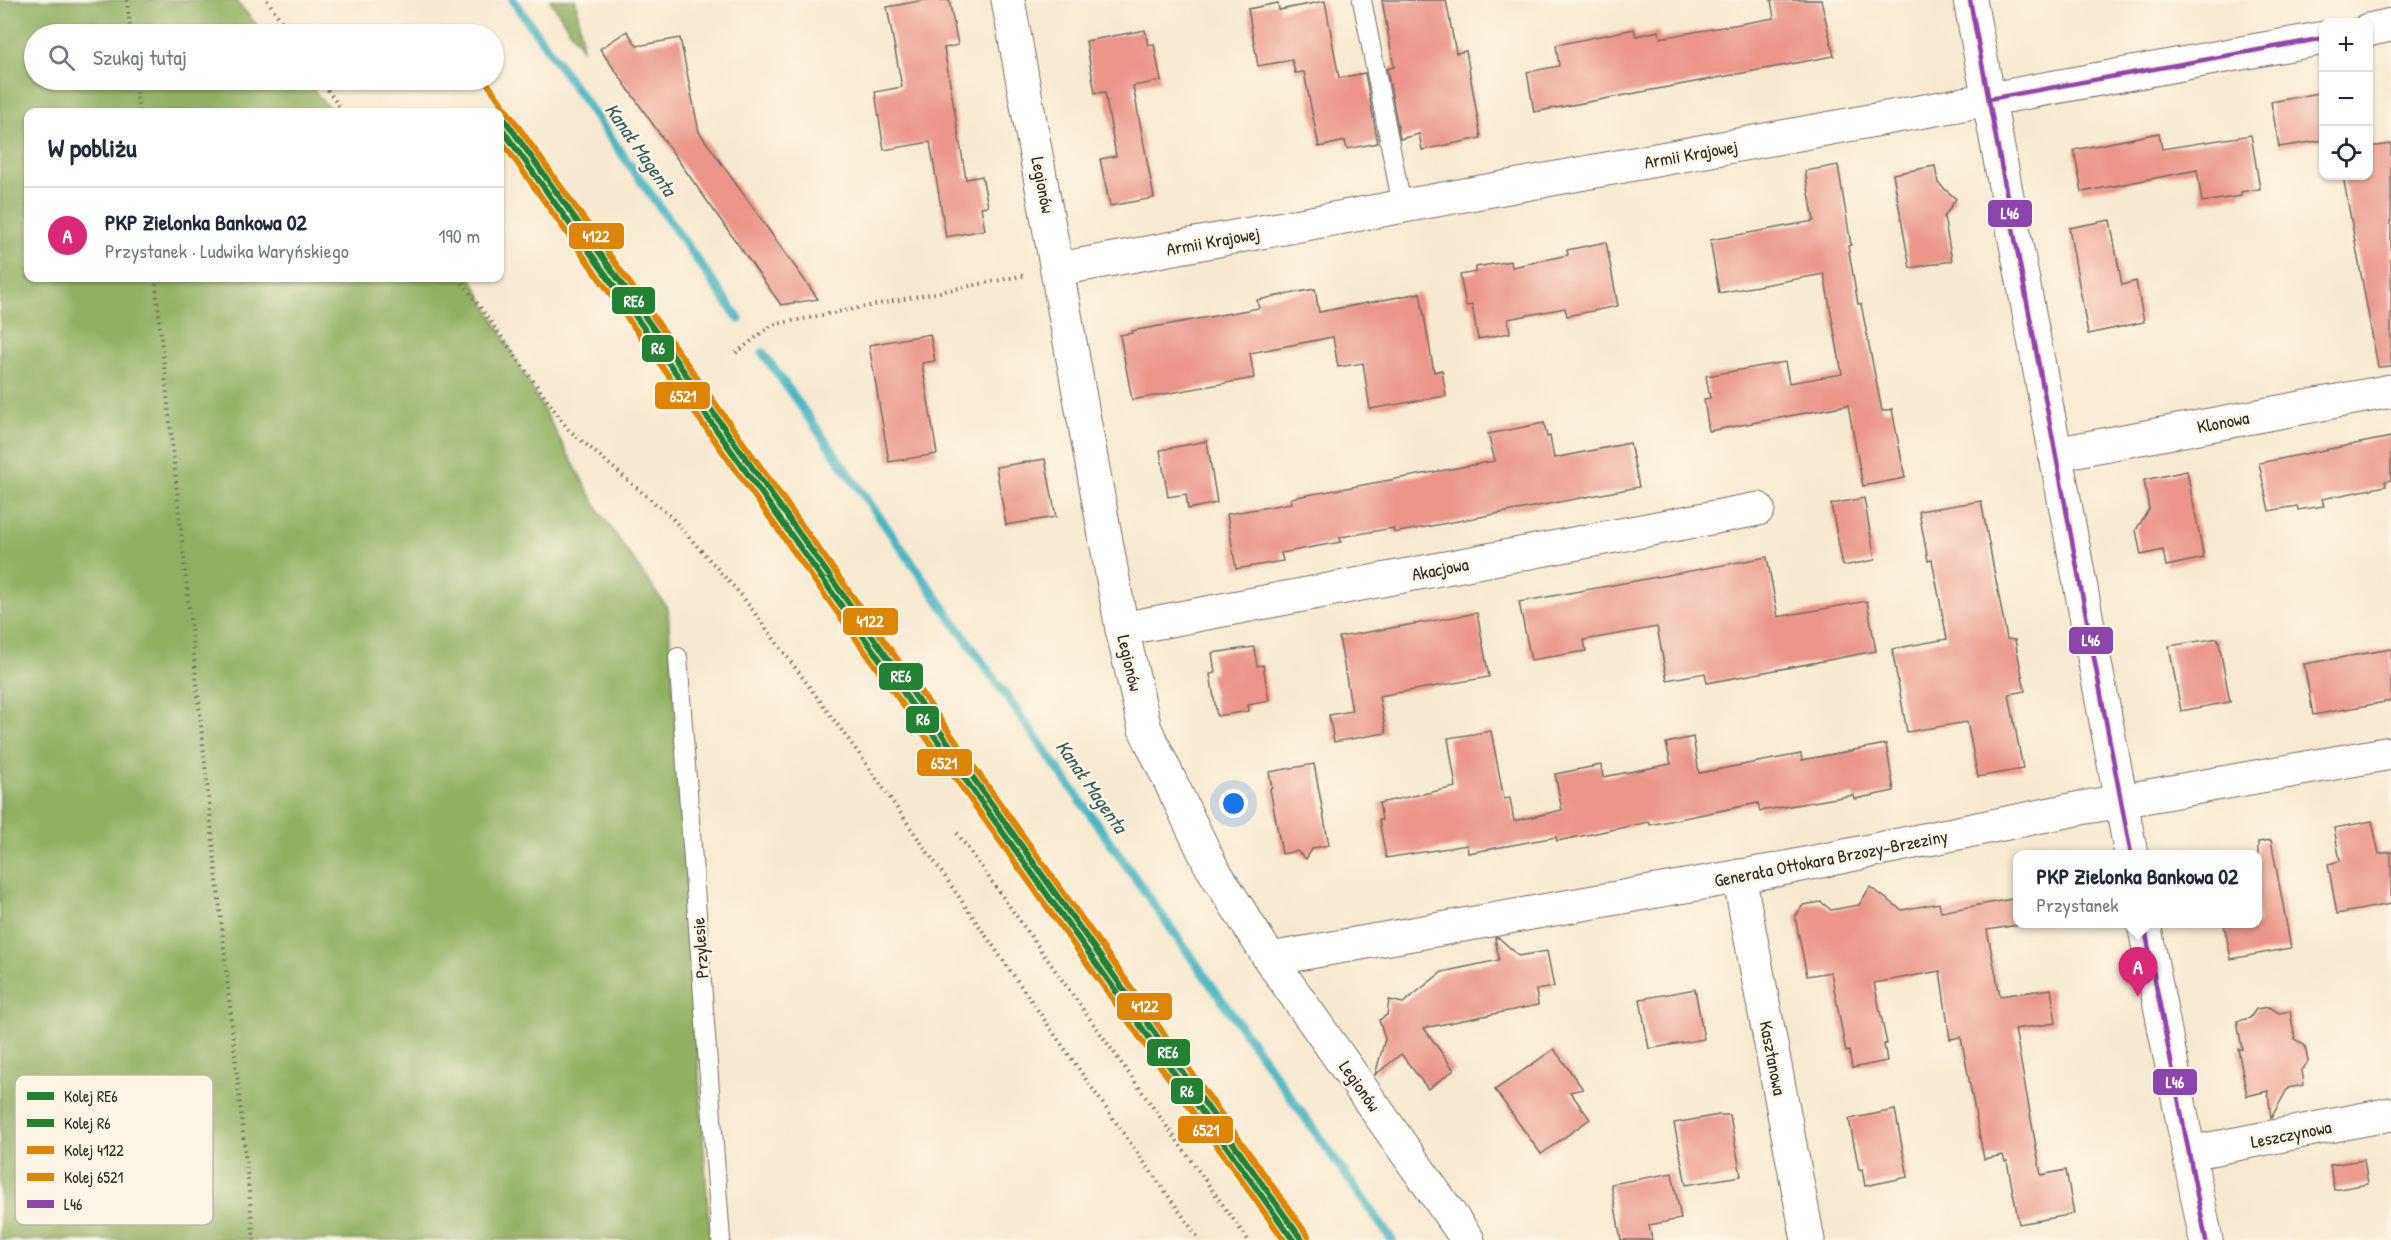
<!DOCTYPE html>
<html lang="pl">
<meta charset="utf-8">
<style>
body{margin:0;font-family:"Patrick Hand",sans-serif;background:#f2f2f3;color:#1f2937}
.controls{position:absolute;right:18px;top:18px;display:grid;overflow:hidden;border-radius:12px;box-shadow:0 2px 4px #0004}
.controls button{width:54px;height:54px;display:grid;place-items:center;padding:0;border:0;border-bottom:2px solid #e0e1e3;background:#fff;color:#1f2937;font:30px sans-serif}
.you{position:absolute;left:1234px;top:804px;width:21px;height:21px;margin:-15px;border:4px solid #fff;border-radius:50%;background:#1a73e8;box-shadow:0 0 0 9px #1a73e833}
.badge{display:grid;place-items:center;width:39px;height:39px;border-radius:50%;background:#db2777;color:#fff;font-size:20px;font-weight:700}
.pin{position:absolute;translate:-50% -50px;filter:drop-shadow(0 2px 3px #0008)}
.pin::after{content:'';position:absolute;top:32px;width:21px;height:18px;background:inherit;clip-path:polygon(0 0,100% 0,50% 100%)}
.popup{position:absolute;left:2013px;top:850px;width:249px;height:78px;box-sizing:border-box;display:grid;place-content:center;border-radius:12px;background:#fff;filter:drop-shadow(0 2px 4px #0005);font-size:20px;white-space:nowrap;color:#747a83}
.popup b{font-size:22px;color:#1f2937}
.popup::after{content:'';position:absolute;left:50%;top:100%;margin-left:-12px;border:12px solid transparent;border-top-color:#fff}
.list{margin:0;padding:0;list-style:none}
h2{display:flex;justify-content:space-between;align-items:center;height:78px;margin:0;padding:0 24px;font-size:26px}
h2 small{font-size:20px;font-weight:400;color:#747a83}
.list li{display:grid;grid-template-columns:39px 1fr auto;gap:18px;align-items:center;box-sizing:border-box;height:96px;padding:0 24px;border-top:2px solid #e0e1e3}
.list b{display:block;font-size:22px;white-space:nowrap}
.list p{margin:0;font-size:20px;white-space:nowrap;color:#747a83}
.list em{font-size:20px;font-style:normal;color:#747a83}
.icon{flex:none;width:33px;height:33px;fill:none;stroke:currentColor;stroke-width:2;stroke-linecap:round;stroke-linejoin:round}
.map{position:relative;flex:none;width:2391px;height:1240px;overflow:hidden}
.search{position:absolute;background:#fff;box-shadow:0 2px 4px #0004;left:24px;top:24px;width:480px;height:66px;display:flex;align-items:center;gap:15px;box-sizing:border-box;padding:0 21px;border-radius:33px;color:#747a83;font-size:22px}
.panel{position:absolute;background:#fff;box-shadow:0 2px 4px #0004;left:24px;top:108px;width:480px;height:174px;border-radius:12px}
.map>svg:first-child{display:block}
</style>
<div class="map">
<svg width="2391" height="1240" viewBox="0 0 2391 1240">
<rect width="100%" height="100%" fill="#fcf5e5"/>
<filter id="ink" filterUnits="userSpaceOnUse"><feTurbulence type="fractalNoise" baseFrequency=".0167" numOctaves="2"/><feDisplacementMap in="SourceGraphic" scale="12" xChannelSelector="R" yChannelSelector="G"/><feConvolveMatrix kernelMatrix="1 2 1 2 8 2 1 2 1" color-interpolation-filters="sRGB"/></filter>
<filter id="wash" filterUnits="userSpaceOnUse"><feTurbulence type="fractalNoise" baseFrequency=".008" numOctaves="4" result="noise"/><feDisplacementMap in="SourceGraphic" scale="24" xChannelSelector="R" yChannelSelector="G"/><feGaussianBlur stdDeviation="1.35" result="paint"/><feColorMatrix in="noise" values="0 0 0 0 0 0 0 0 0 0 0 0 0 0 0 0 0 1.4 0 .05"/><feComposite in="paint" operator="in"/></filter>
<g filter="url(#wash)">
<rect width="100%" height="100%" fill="#f7e9d1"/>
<g fill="#92b062" stroke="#5e6e46" stroke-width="1.5">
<path d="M0,0H235L265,34H34V80H304L333,112H28V278H471L601,514L668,609L710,1240H0Z"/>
<path d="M550,0H576L583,50Z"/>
</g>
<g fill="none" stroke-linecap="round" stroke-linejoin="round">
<g stroke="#47b5c0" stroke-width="9">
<path d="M513,0L739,319"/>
<path d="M763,353L1392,1240"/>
</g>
</g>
<g id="blocks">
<g fill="#eb9488">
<path d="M925,0H949L958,45L944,48L966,179L982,176L988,206L981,207L985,230L946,237L930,142L884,150L875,92L902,87L887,7Z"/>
<path d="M1382,0H1446L1456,53L1466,51L1481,138L1422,150L1419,134L1400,139L1387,69L1394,67Z"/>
<path d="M1771,0H1821L1834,56L1534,112L1527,72L1559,66L1556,45L1634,29L1636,36L1659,31L1660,38L1774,18Z"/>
<path d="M1325,1L1339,78L1365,73L1378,143L1347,149L1345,141L1319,147L1304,72L1295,73L1292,60L1258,66L1248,9L1278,3L1279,10Z"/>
<path d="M1145,30L1148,45L1154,44L1161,81L1133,86L1154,198L1110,206L1100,159L1116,156L1105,92L1095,93L1086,41Z"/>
<path d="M627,31L637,46L680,38L699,132L818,299L781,305L678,160L600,49Z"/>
<path d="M2324,92V140L2279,147L2271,102Z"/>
<path d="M2159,133L2162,149L2251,135L2260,189L2241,192V196L2202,202L2197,170L2082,192L2074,150Z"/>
<path d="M2391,144V366L2378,367L2343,176H2368V147Z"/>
<path d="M1838,165L1851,245L1848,246L1858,304H1861L1882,411L1892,409L1905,478L1863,486L1848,405L1709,431L1704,399L1710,398L1706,376L1745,369L1785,362L1789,383L1842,374L1824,274L1719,293L1710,240L1814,221L1805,171Z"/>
<path d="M1935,166L1938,183L1956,199L1944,217L1952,261L1910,268L1893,174Z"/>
<path d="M2110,220L2122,285L2136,281L2144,322L2088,334L2069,228Z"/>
<path d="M1606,242L1618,306L1567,316L1565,308L1508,319L1510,333L1478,339L1472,305L1466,306L1460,275L1476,272V267L1511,261L1512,267L1568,255L1567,250Z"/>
<path d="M1315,289L1319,312L1420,293L1434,372L1442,370L1446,396L1370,409L1363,363L1338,367L1333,337L1250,353L1254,378L1132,400L1120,335L1132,333V331L1259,308L1257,300Z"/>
<path d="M930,334L935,361L922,363L937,454L889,462L869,345Z"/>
<path d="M1544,423L1547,437L1550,436L1554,458L1630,443L1639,487L1394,533L1393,528L1340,537L1341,542L1281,553L1283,561L1236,569L1227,514L1292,503L1291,498L1495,461L1488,434Z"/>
<path d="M2391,437V480L2385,481L2386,486L2322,499L2324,506L2298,510L2297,506L2269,511L2259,463Z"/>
<path d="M1207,441L1217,503L1188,509L1186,494L1168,497L1160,450Z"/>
<path d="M1045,459L1056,517L1006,525L996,467Z"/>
<path d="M2187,471L2204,558L2166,566L2163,550L2141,555L2136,530L2149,509L2144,480Z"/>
<path d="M1864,498L1875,560L1843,566L1831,504Z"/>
<path d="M1981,501L2007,639L2015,640L2025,691L2009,694L2023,769L1978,777L1967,722L1907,732L1892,649L1947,639L1932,560L1928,561L1919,511Z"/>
<path d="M1767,557L1778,617L1867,601L1876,651L1707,683L1705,673L1667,680L1657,627L1584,640L1586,651L1531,660L1519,602Z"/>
<path d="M1477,613L1489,677L1379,696L1386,733L1334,742L1329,715L1352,711L1339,637Z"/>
<path d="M2218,638L2230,702L2181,711L2169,646Z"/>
<path d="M1254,647L1257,666L1263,665L1269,701L1248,705L1249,711L1217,716L1210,674L1215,673L1212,653Z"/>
<path d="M2391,649V701L2313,715L2304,664Z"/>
<path d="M1491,731L1504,799L1510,798L1514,821L1562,810L1555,774L1601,765L1603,777L1671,764L1666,743L1693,737L1699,773L1801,754L1802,760L1886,744L1894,791L1855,799L1854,795L1760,811L1758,803L1650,825L1649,822L1557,841L1556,837L1468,853L1467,845L1386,858L1379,820H1382L1379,803L1456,787L1448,738Z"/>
<path d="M1314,764L1329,845L1313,848L1306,859L1297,851L1282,854L1270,789L1272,788L1269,772Z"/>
<path d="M2372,821L2379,854L2391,852V904L2337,914L2328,864L2340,861L2334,828Z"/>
<path d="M2271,840L2291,948L2231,959L2224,924H2258V842Z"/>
<path d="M1870,887L1902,910L1939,903L1941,912L2018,898V925L1987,930L2000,996L2051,989L2056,1023L2015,1029L2041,1175L2066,1170L2074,1214L2019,1224L2007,1161L2005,1162L2003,1155L1984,1159L1961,1037L1950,1039L1940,971L1874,983L1887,1044H1884L1887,1061L1852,1068L1849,1051L1846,1052L1831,972L1807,976L1795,917L1803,905L1821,902L1831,910L1859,905Z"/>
<path d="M1495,938H1499L1519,956L1547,951L1554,987L1536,990L1538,1005L1424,1028L1454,1070L1428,1089L1401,1054L1375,1075L1385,1039L1379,1020L1387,1015L1389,1000L1403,1003L1442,972L1499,960Z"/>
<path d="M1695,989L1704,1039L1649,1049L1640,999Z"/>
<path d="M2269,1007L2279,1013L2290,1011L2295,1039L2305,1046L2308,1061L2302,1070L2304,1085L2288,1088L2271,1118L2268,1091L2247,1096L2238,1049H2242L2237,1021L2250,1018L2256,1009Z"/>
<path d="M1554,1049L1583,1089L1570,1092L1590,1119L1541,1154L1495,1090Z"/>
<path d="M1895,1110L1908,1177L1865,1186L1862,1169L1859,1170L1849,1119Z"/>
<path d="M1719,1115H1730L1741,1176L1686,1185L1674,1123Z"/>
<path d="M2364,1160L2368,1184L2334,1190L2330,1165Z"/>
<path d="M1672,1173L1681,1219L1649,1225L1652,1240H1621L1611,1184Z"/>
</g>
</g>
</g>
<g filter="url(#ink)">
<use href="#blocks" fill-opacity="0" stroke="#726e65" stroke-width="1.5"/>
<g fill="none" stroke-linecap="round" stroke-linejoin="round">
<g stroke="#726e65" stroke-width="20">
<g id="service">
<path d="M1362,0L1402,206"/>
<path d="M678,657L721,1240"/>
</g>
</g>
<g stroke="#726e65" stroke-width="35">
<g id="minor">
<path d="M1008,0L1122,629L1145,729L1211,866L1270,959L1468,1240"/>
<path d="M1970,0L2131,854"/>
<path d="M2368,30L2391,25"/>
<path d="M1059,269L2324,38"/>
<path d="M2055,454L2391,391"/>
<path d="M1122,629L1758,509"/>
<path d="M1739,876L1808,1240"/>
<path d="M2144,924L2206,1240"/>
<path d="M1270,959L1776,870L2081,808L2391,753"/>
<path d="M2190,1153L2391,1114"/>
</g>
</g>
<g stroke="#726e65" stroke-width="4" stroke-dasharray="1.5 4.5" stroke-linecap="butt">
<path d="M127,0L131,34"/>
<path d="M267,0L290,34"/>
<path d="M135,80L139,112"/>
<path d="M321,80L343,112"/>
<path d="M155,278L254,1240"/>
<path d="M459,278L568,429L671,517L742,596L860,755L1131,1144L1200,1240"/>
<path d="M736,353L772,325L1026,275"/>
<path d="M957,833L1248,1240"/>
</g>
<use href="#service" stroke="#fff" stroke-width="18"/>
<use href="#minor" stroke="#fff" stroke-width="33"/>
<g stroke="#fcf5e5" stroke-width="9">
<g id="bus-1">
<path d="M1970,0L2131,854"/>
<path d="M1989,99L2324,38"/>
<path d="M2144,924L2206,1240"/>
</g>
</g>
<use href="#bus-1" stroke="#8e44ad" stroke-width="4.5"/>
<g stroke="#fcf5e5" stroke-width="10">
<path id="rail-1" d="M500,113L1302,1240"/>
</g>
<g stroke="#fcf5e5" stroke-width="10">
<path id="rail-2" d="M500,126L1293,1240"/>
</g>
<g stroke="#fcf5e5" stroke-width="10">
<path id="rail-3" d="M485,80L1308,1236"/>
</g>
<g stroke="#fcf5e5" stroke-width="10">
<path id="rail-4" d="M500,139L1284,1240"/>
</g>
<use href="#rail-1" stroke="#238132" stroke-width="6"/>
<use href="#rail-2" stroke="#238132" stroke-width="6"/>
<use href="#rail-3" stroke="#df8506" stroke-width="6"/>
<use href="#rail-4" stroke="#df8506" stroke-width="6"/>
</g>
</g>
<g text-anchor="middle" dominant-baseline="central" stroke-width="5" stroke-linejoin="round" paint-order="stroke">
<g font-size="18" fill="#2b2b2b" stroke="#fcf5e5">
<text transform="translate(1691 154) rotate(-10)">Armii Krajowej</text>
<text transform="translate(1043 185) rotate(79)">Legionów</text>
<text transform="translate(1213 241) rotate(-10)">Armii Krajowej</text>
<text transform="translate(2223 422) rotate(-11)">Klonowa</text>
<text transform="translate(1440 569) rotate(-11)">Akacjowa</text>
<text transform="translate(1130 663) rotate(77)">Legionów</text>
<text transform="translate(1831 858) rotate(-11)">Generała Ottokara Brzozy-Brzeziny</text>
<text transform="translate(700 948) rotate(-94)">Przylesie</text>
<text transform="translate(1773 1058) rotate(79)">Kasztanowa</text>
<text transform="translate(1360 1086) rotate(55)">Legionów</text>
<text transform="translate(2291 1134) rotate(-11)">Leszczynowa</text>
</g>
<g font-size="20" font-style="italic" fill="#355b5f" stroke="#fcf5e5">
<text transform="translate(641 149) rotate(55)">Kanał Magenta</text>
<text transform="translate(1092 786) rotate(55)">Kanał Magenta</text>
</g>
</g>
<rect x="15" y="1075" width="198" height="150" rx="9" fill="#fcf5e5" stroke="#bdb8ad" stroke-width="1.5"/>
<rect x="27" y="1092" width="27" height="8" fill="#238132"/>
<rect x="27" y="1119" width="27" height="8" fill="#238132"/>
<rect x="27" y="1146" width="27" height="8" fill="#df8506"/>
<rect x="27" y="1173" width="27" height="8" fill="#df8506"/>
<rect x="27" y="1200" width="27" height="8" fill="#8e44ad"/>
<g font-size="16" fill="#2b2b2b">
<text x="64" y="1102">Kolej RE6</text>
<text x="64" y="1129">Kolej R6</text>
<text x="64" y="1156">Kolej 4122</text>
<text x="64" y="1183">Kolej 6521</text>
<text x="64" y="1210">L46</text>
</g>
<g stroke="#fcf5e5" stroke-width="2">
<rect x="1987" y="199" width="46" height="29" rx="6" fill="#8e44ad"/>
<rect x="568" y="222" width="57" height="28" rx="6" fill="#df8506"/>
<rect x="611" y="286" width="45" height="29" rx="6" fill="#238132"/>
<rect x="641" y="334" width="34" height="29" rx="6" fill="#238132"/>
<rect x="654" y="381" width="57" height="29" rx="6" fill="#df8506"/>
<rect x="842" y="607" width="57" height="29" rx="6" fill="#df8506"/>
<rect x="2068" y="626" width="46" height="29" rx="6" fill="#8e44ad"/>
<rect x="878" y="662" width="46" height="29" rx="6" fill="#238132"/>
<rect x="905" y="705" width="35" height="29" rx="6" fill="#238132"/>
<rect x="916" y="748" width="57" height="29" rx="6" fill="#df8506"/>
<rect x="1116" y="992" width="57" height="29" rx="6" fill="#df8506"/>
<rect x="1146" y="1038" width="45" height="29" rx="6" fill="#238132"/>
<rect x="2152" y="1068" width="46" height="28" rx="6" fill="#8e44ad"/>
<rect x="1170" y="1077" width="34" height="28" rx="6" fill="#238132"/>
<rect x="1177" y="1115" width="57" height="29" rx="6" fill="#df8506"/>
</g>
<g font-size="16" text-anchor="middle" font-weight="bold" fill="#fff">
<text x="2010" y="219">L46</text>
<text x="596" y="242">4122</text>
<text x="634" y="307">RE6</text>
<text x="658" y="354">R6</text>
<text x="683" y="402">6521</text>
<text x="870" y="627">4122</text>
<text x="2091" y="646">L46</text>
<text x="901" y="682">RE6</text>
<text x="923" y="725">R6</text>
<text x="944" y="769">6521</text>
<text x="1145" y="1012">4122</text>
<text x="1168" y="1058">RE6</text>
<text x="2175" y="1088">L46</text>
<text x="1187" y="1097">R6</text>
<text x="1206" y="1136">6521</text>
</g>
</svg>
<div class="controls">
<button>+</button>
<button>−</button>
<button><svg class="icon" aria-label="locate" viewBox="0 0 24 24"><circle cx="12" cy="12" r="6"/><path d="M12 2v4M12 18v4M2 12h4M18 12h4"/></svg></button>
</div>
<div class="you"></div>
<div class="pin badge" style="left:2138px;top:997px">A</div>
<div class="popup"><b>PKP Zielonka Bankowa 02</b>Przystanek</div>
<div class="search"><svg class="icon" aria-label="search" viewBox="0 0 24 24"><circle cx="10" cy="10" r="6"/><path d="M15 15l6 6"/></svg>Szukaj tutaj</div>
<section class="panel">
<h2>W pobliżu<small></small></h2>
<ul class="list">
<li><span class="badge">A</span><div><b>PKP Zielonka Bankowa 02</b><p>Przystanek · Ludwika Waryńskiego</p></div><em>190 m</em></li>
</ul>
</section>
</div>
